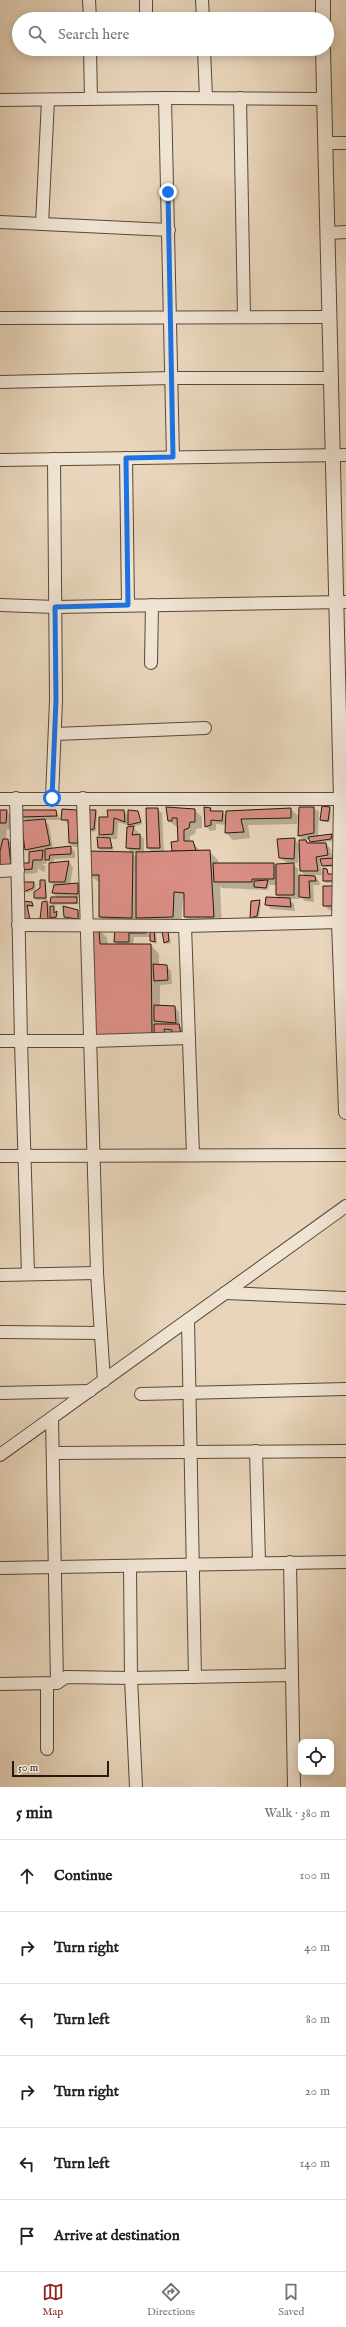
<!DOCTYPE html>
<meta charset="utf-8">
<style>
body{margin:0;font-family:"IM FELL English",serif;background:#f6f6f6;color:#222}
.controls{position:absolute;right:12px;bottom:12px;display:grid;overflow:hidden;border-radius:8px;box-shadow:0 2px 10px #0003}
.controls button{width:36px;height:36px;display:grid;place-items:center;padding:0;border:0;border-bottom:1px solid #e0e0e0;background:#fff;color:#222;font:20px sans-serif}
.scale{position:absolute;left:12px;bottom:10px;width:97px;box-sizing:border-box;padding-left:4px;border:2px solid #251a0f;border-top:0;font-size:11px;line-height:14px;white-space:nowrap;color:#251a0f;-webkit-text-stroke:3px #f0e4d3;paint-order:stroke}
.stop{position:absolute;width:12px;height:12px;margin:-9px;border:3px solid #1a73e8;border-radius:50%;background:#fff}
.stop.end{background:#1a73e8;border-color:#fff;box-shadow:0 1px 4px #0008}
.list{margin:0;padding:0;list-style:none}
h2{display:flex;justify-content:space-between;align-items:center;height:52px;margin:0;padding:0 16px;font-size:17px}
h2 small{font-size:13px;font-weight:400;color:#767676}
.list li{display:grid;grid-template-columns:26px 1fr auto;gap:12px;align-items:center;box-sizing:border-box;height:72px;padding:0 16px;border-top:1px solid #e0e0e0}
.list b{display:block;font-size:15px;white-space:nowrap}
.list em{font-size:13px;font-style:normal;color:#767676}
.icon{flex:none;width:22px;height:22px;fill:none;stroke:currentColor;stroke-width:2;stroke-linecap:round;stroke-linejoin:round}
.map{position:relative;flex:none;width:346px;height:1787px;overflow:hidden}
.search{position:absolute;background:#fff;box-shadow:0 2px 10px #0003;left:12px;right:12px;top:12px;height:44px;display:flex;align-items:center;gap:10px;box-sizing:border-box;padding:0 14px;border-radius:22px;color:#767676;font-size:15px}
.sheet{height:484px;background:#fff}
nav{display:flex;justify-content:space-around;align-items:center;box-sizing:border-box;height:56px;border-top:1px solid #e0e0e0;background:#fff;font-size:11px;color:#767676}
nav a{display:grid;justify-items:center;gap:2px}
nav .on{color:#8f2418}
.map>svg:first-child{display:block}
</style>
<div class="map">
<svg width="346" height="1787" viewBox="0 0 346 1787">
<rect width="100%" height="100%" fill="#e8d5bb"/>
<filter id="stains"><feTurbulence type="fractalNoise" baseFrequency=".005" numOctaves="4"/><feColorMatrix values="0 0 0 0 .2 0 0 0 0 .09 0 0 0 0 .02 0 0 0 .5 -.17"/></filter>
<radialGradient id="worn" r=".72"><stop offset=".6" stop-color="#630" stop-opacity="0"/><stop offset="1" stop-color="#630" stop-opacity=".3"/></radialGradient>
<g fill="#0003" fill-rule="evenodd">
<path d="M167,808L195,810L202,817V828L196,829L195,834L190,836V842H193L200,851H209L218,860V864H274L277,867L290,865L280,858L294,839L300,845L304,841L299,836L300,808H314L319,812L318,837L332,835L334,837L333,841L324,842L330,848L336,867H325L320,860L322,875H313L319,881L320,885H313L314,902L305,901L299,895V899H289L294,904L295,911L271,909L266,904L281,899L277,895V885H269L268,890L222,888L220,886L222,925H194L185,917V900H183L181,926L109,925L100,917V883L90,875L132,853L127,848L133,827L138,832L137,835H140L144,839V853H153L148,848L157,809L162,813L164,853L173,852L172,842H179L178,828L169,821ZM310,839L311,841L314,844H310L305,840ZM299,847L301,871L306,876H298V869L292,863H298ZM132,853H137V858Z"/>
<path d="M205,808L211,809L214,812H222L227,816L291,809L298,816L297,824L248,825L250,838L233,840L226,833V825L216,824V830L210,831L206,826Z"/>
<path d="M329,808L331,810L330,822H323L321,820Z"/>
<path d="M0,811H6L13,818L12,829H7L6,840L13,844L15,869L0,867Z"/>
<path d="M55,811L61,820H44L49,825L53,849L71,847L75,852V858L54,859L53,864L69,862L73,867L70,885L78,884L82,889V898H76L79,904L53,905L51,903L58,898L53,893L54,886L50,882V863L47,860L46,864H42L46,867L44,872L39,869V865L37,873L26,874L22,870L30,864V854L26,849L27,821L22,816Z"/>
<path d="M77,811L81,815L82,847H74L70,843L69,824L62,819Z"/>
<path d="M95,811L97,813L96,831L90,832L88,830Z"/>
<path d="M124,811L129,816L138,812L142,824L133,827L118,822L117,839H110L114,850H101L99,848L104,838L100,834L109,818Z"/>
<path d="M326,870L329,875L337,882L326,883L324,881Z"/>
<path d="M44,881L46,883L47,900H37L35,898Z"/>
<path d="M23,883H34L36,885L35,890L26,893Z"/>
<path d="M324,887L339,910H329L324,905Z"/>
<path d="M259,901L261,903L259,918L253,919L251,918Z"/>
<path d="M22,902L33,905L34,907H28L31,922L23,919Z"/>
<path d="M47,902L49,904L50,921H43Z"/>
<path d="M54,907L55,913L58,914L57,919L51,918Z"/>
<path d="M77,910L79,913V920L65,917Z"/>
<path d="M99,929L107,938L108,945H118L115,942L116,931L146,930L151,936L154,931L156,933L157,944L151,941V937H134L133,945H151L159,954V966H166L171,971L172,984L160,985V1006L175,1007L179,1012L180,1026L184,1029L185,1038L102,1046Z"/>
<path d="M167,931L171,943L167,944L165,942Z"/>
</g>
<g fill="#da8e85" stroke="#251a0f">
<path d="M322,806L330,807L328,821L320,820Z"/>
<path d="M166,807L195,809V822H190L189,828L184,830V841H193L196,851H172L171,842L178,841L177,818H172V821H168Z"/>
<path d="M204,807L211,808L210,811H223L222,821L211,820V825L205,827Z"/>
<path d="M299,807H314V833L298,836Z"/>
<path d="M146,808H158L160,848H147Z"/>
<path d="M291,808V818L241,819L244,832L225,833L226,811Z"/>
<path d="M62,809L77,810L78,843H69L68,820H61Z"/>
<path d="M0,810H7L6,823H0Z"/>
<path d="M21,810H56L57,816L21,817Z"/>
<path d="M87,810H96L94,829L87,830Z"/>
<path d="M107,810H124L125,822L114,818L113,834L99,835V817H108Z"/>
<path d="M128,810L138,811L141,822L128,825Z"/>
<path d="M45,819L50,845L25,850L21,821Z"/>
<path d="M134,826L132,835L140,834V849L126,848L127,827Z"/>
<path d="M332,834L331,839L310,842L308,837Z"/>
<path d="M97,837L110,838L112,848H98Z"/>
<path d="M295,838L294,859L279,858L277,839Z"/>
<path d="M3,839H8L11,865L0,866V851Z"/>
<path d="M299,840H306L307,843H326L328,855L316,857L318,871H300Z"/>
<path d="M71,846V854L50,855L49,860H45V849Z"/>
<path d="M43,850L42,860H33L32,869L21,870L22,863H29V852Z"/>
<path d="M210,850L214,917H184V893L174,892L173,917L136,918V852Z"/>
<path d="M88,851L133,852L132,918L99,917V875H89Z"/>
<path d="M333,858L335,865L322,866L320,859Z"/>
<path d="M69,861L65,882H49V863Z"/>
<path d="M213,863H274V879H252V882H214Z"/>
<path d="M294,863V895H276V864Z"/>
<path d="M323,868L327,869L328,874H334L336,881H323Z"/>
<path d="M299,875L315,876L316,881H309L310,898L299,897Z"/>
<path d="M40,880H45L46,898H34V892L40,888Z"/>
<path d="M268,880L266,888L254,887V881Z"/>
<path d="M22,882H34L33,888L23,892Z"/>
<path d="M78,883V894L52,893L54,885Z"/>
<path d="M323,886H333L335,906H323Z"/>
<path d="M51,897H77V903H50Z"/>
<path d="M266,897L290,898L291,907L265,905Z"/>
<path d="M260,900L257,916L250,918L251,901Z"/>
<path d="M21,901L32,902L33,906L27,905L30,920H22Z"/>
<path d="M47,901L48,920L40,919L42,902Z"/>
<path d="M50,906H54V913L57,911L56,917L50,918Z"/>
<path d="M63,906L78,910V919L64,917Z"/>
<path d="M91,928H99L100,944H151L152,1035L93,1038Z"/>
<path d="M146,929V933H129V942H114L115,930Z"/>
<path d="M150,929L154,930L155,942L150,941Z"/>
<path d="M168,930L169,941L164,943L162,931Z"/>
<path d="M153,964L167,965L168,980L154,981Z"/>
<path d="M154,1005L175,1006L176,1023L154,1021Z"/>
<path d="M154,1024H179L181,1034L172,1035V1030L164,1029L165,1035H154Z"/>
</g>
<g fill="none" stroke-linecap="round" stroke-linejoin="round">
<g stroke="#56493a" stroke-width="14">
<g id="minor">
<path d="M89,0L90,19"/>
<path d="M146,0V11"/>
<path d="M202,0L203,19"/>
<path d="M90,49L91,99"/>
<path d="M204,49L206,98"/>
<path d="M165,98L173,457"/>
<path d="M240,98L244,316"/>
<path d="M0,100L165,98L322,99"/>
<path d="M325,143H346"/>
<path d="M0,222L169,230"/>
<path d="M42,224L48,100"/>
<path d="M328,233L346,232"/>
<path d="M0,318L329,317"/>
<path d="M0,382L172,378H330"/>
<path d="M126,458L128,605"/>
<path d="M0,460L346,455"/>
<path d="M0,605L55,607L346,602"/>
<path d="M151,663L152,605"/>
<path d="M55,734L205,728"/>
<path d="M16,798L21,1041L28,1274"/>
<path d="M52,798L56,700L54,459"/>
<path d="M83,798L97,1273L104,1381"/>
<path d="M0,799H346"/>
<path d="M0,871L18,870"/>
<path d="M18,925L185,926L339,922"/>
<path d="M185,926L193,1155"/>
<path d="M0,1041H92L189,1038"/>
<path d="M0,1156L346,1155"/>
<path d="M0,1275L97,1273"/>
<path d="M225,1293L346,1298"/>
<path d="M188,1320L195,1677"/>
<path d="M0,1332L101,1333"/>
<path d="M0,1393L90,1391"/>
<path d="M141,1394L346,1389"/>
<path d="M52,1418L57,1683"/>
<path d="M256,1451L259,1562"/>
<path d="M53,1453L346,1451"/>
<path d="M0,1455L346,1206"/>
<path d="M290,1562L294,1787"/>
<path d="M130,1566L131,1678L136,1787"/>
<path d="M0,1568L346,1562"/>
<path d="M0,1684L57,1683L66,1677L131,1678L292,1675"/>
<path d="M47,1749V1684"/>
</g>
</g>
<g stroke="#56493a" stroke-width="16">
<g id="tertiary">
<path d="M323,19V0"/>
<path d="M323,49L341,799L339,922L346,1112"/>
</g>
</g>
<use href="#minor" stroke="#f0e4d3" stroke-width="12"/>
<use href="#tertiary" stroke="#f0e4d3" stroke-width="14"/>
</g>
<g fill="none" stroke-linecap="round" stroke-linejoin="round">
<path stroke="#1a73e8" stroke-width="5" d="M52,798L56,700L55,607L128,605L126,458L173,457L168,192"/>
</g>
<rect width="100%" height="100%" filter="url(#stains)"/>
<rect width="100%" height="100%" fill="url(#worn)"/>
</svg>
<div class="controls">
<button><svg class="icon" aria-label="locate" viewBox="0 0 24 24"><circle cx="12" cy="12" r="6"/><path d="M12 2v4M12 18v4M2 12h4M18 12h4"/></svg></button>
</div>
<div class="scale">50 m</div>
<div class="stop" style="left:52px;top:798px"></div>
<div class="stop end" style="left:168px;top:192px"></div>
<div class="search"><svg class="icon" aria-label="search" viewBox="0 0 24 24"><circle cx="10" cy="10" r="6"/><path d="M15 15l6 6"/></svg>Search here</div>
</div>
<section class="sheet">
<h2>5 min<small>Walk · 380 m</small></h2>
<ul class="list">
<li><svg class="icon" aria-label="ahead" viewBox="0 0 24 24"><path d="M12 20V5M6 11l6-6 6 6"/></svg><div><b>Continue</b></div><em>100 m</em></li>
<li><svg class="icon" aria-label="right" viewBox="0 0 24 24"><path d="M7 20v-9h11M14 6l5 5-5 5"/></svg><div><b>Turn right</b></div><em>40 m</em></li>
<li><svg class="icon" aria-label="left" viewBox="0 0 24 24"><path d="M17 20v-9H6M10 6l-5 5 5 5"/></svg><div><b>Turn left</b></div><em>80 m</em></li>
<li><svg class="icon" aria-label="right" viewBox="0 0 24 24"><path d="M7 20v-9h11M14 6l5 5-5 5"/></svg><div><b>Turn right</b></div><em>20 m</em></li>
<li><svg class="icon" aria-label="left" viewBox="0 0 24 24"><path d="M17 20v-9H6M10 6l-5 5 5 5"/></svg><div><b>Turn left</b></div><em>140 m</em></li>
<li><svg class="icon" aria-label="arrive" viewBox="0 0 24 24"><path d="M6 21V4h12l-3 4 3 4H6"/></svg><div><b>Arrive at destination</b></div></li>
</ul>
</section>
<nav>
<a class="on"><svg class="icon" aria-label="map" viewBox="0 0 24 24"><path d="M3 6l6-2 6 2 6-2v14l-6 2-6-2-6 2zM9 4v14M15 6v14"/></svg>Map</a>
<a><svg class="icon" aria-label="directions" viewBox="0 0 24 24"><path d="M12 3l9 9-9 9-9-9zM9 14v-3h6M13 9l2 2-2 2"/></svg>Directions</a>
<a><svg class="icon" aria-label="saved" viewBox="0 0 24 24"><path d="M7 4h10v16l-5-4-5 4z"/></svg>Saved</a>
</nav>
